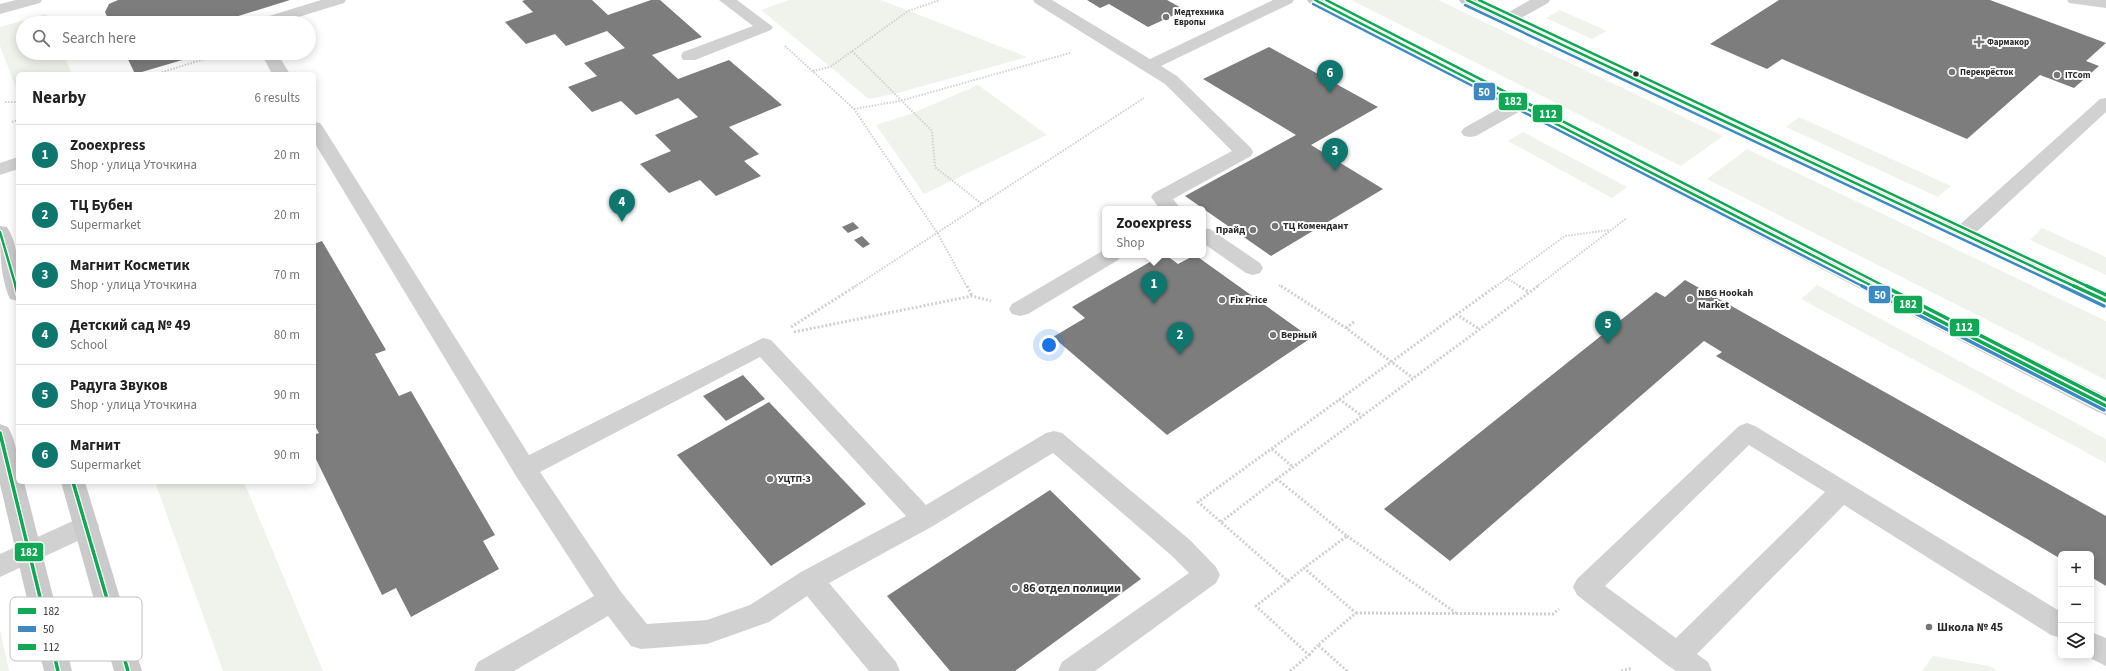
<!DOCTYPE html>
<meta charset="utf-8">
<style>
body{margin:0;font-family:"Source Sans 3",sans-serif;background:#f6f6f6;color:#222}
.controls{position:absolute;right:12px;bottom:12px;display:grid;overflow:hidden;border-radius:6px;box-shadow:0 2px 10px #0003}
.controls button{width:36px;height:36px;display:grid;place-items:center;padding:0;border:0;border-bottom:1px solid #e0e0e0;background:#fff;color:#222;font:20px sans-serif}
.you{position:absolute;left:1049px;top:345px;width:14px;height:14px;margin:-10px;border:3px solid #fff;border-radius:50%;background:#1a73e8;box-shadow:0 0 0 6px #1a73e833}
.badge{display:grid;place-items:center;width:26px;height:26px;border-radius:50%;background:#0f766e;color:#fff;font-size:13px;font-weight:700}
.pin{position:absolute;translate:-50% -33px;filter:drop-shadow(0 1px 2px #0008)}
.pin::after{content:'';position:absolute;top:21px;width:14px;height:12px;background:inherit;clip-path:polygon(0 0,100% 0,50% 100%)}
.popup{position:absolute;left:1102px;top:206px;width:104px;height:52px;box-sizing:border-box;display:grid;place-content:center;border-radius:6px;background:#fff;filter:drop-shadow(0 1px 3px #0005);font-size:13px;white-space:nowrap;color:#767676}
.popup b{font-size:15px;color:#222}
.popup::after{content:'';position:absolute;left:50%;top:100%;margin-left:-8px;border:8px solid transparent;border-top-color:#fff}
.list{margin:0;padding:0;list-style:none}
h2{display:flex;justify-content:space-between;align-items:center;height:52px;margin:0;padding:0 16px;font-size:17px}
h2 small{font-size:13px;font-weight:400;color:#767676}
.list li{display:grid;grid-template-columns:26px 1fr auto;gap:12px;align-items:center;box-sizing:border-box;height:60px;padding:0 16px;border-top:1px solid #e0e0e0}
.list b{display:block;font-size:15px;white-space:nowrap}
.list p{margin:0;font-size:13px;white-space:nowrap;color:#767676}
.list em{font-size:13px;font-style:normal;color:#767676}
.icon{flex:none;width:22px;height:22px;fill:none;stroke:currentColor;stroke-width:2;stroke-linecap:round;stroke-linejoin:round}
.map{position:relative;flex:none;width:2106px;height:671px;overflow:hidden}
.search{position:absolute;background:#fff;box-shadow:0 2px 10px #0003;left:16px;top:16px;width:300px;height:44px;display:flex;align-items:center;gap:10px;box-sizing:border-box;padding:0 14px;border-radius:22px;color:#767676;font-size:15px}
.panel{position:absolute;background:#fff;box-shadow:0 2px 10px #0003;left:16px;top:72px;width:300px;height:412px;border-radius:6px}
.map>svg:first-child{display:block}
</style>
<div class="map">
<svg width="2106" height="671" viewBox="0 0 2106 671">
<rect width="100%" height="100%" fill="#fff"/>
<g fill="#f0f3eb">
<path d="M789,0H881L1027,57L894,94L869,99L761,10Z"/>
<path d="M1351,0H1438L1723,136L1681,166Z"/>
<path d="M1560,10L1607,31L1592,39L1546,18Z"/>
<path d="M46,14L50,23H23V53H63L72,74H18V93L0,46V27Z"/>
<path d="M978,85L1047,135L924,194L876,125L913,113Z"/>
<path d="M1799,117L1951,186L1938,197L1786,127Z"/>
<path d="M1523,132L1627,187L1612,198L1508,141Z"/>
<path d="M1747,149L2106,321V380L1707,179Z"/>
<path d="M2042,228L2106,257V275L2030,240Z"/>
<path d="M1817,285L2106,439V463L1801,299Z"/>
<path d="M155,482H244L323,671H223Z"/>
<path d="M0,629L9,671H0Z"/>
<path d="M1933,656L1989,666L1998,671H1922Z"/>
</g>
<g fill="#7d7d7d">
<path d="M118,0H290L219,22L220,23H110L105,12L109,4Z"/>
<path d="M525,0H592L608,15L651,0H660L702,37L652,55L678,79L729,60L782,105L729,127L759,154L744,161L761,176L716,196L700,180L669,193L640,164L671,151L655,135L698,117L678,98L636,115L621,101L592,112L568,87L597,76L584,63L625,48L607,31L566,46L555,34L526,44L505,22L533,12L522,1Z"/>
<path d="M1087,0H1167L1185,10L1148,27L1109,4L1100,8Z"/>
<path d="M1779,0H1990L2106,43L2086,61L2099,66L2074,88L2040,75L1967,139L1782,59L1767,69L1710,44Z"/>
<path d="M1269,47L1378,107L1311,145L1383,189L1271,256L1185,196L1296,135L1203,79Z"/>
<path d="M125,53H206L135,74Z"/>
<path d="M853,222L859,228L848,233L842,227Z"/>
<path d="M862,236L870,244L863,248L854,240Z"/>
<path d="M322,241L386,350L375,354L399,396L411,391L495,535L483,541L499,569L411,617L396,588L382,595L314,455V435L319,433L314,424V244Z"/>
<path d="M1162,255H1166L1178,264L1195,255L1311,338L1167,435L1053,337L1085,318L1072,307Z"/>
<path d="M1685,280L2106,516V586L2091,577V554H2061V559L1716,356L1722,352L1704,341L1450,561L1384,509L1656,292L1665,297Z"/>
<path d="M743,375L765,399L726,421L703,396Z"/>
<path d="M769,402L866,504L771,566L677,455Z"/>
<path d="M1050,490L1141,579L1015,671H950L887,596Z"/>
</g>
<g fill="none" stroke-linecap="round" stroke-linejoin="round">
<g stroke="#d1d1d1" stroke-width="2" stroke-dasharray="1.5 1.5" stroke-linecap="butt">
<path d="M785,46L854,109L938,234L967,287"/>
<path d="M852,51L932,131L935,167L982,204"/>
<path d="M813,71L830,67L908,11L940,0"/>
<path d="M156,74L224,53"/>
<path d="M5,102H18"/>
<path d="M854,109L900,101L1070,53"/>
<path d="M12,122L18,120"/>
<path d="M1506,278L1521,287"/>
<path d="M1279,285L1282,287"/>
<path d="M854,287L1144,98"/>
<path d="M1495,287L1565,236L1609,230"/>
<path d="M1536,287L1627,218"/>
</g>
<g stroke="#d1d1d1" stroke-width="3" stroke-dasharray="2 2" stroke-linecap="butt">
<path d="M967,286L972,296"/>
<path d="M1281,286L1346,328L1413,378"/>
<path d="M1519,286L1529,292"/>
<path d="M1456,314L1479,329"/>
<path d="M791,327L856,286"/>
<path d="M1346,328L1354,322"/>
<path d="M794,332L972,296L991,301"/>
<path d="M1339,399L1362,416"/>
<path d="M1272,449L1293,467"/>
<path d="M1221,522L1277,479"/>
<path d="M1347,536L1456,613"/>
<path d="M1288,581L1304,568"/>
<path d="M1356,613L1553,614L1559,609"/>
<path d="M1309,655L1318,645"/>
<path d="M1290,671L1309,655L1256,606L1288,581L1198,502L1496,286"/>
<path d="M1347,671L1318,645L1356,613L1304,568L1347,536L1277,479L1538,286"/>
<path d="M1621,671L1632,668"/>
</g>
<g fill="#d1d1d1" fill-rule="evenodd">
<path d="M321,0H346L344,3L279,23H254L256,20Z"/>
<path d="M719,0H737L773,27L771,30L695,60H683L681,56L683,52L753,26Z"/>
<path d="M1033,0H1052L1150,59L1273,0H1294L1292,3L1161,66L1177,76L1251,148L1253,152L1251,156L1173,199L1181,209H1160L1151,197L1154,193L1232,151L1165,84L1035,3Z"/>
<path d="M1530,0H1550L1548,3L1514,22H1502L1500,19L1502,16Z"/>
<path d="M2067,0H2106V8L2069,3Z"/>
<path d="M261,53H277L290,74H272Z"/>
<path d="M2106,98V112L1970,238L1963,239L1956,238L1953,233L1956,228L2100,99Z"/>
<path d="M1518,100L1524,101L1527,105L1524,109L1476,136L1470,137L1464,136L1461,132L1464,128L1512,101Z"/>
<path d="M314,122L320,123L323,127L529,455L763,338L771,340L926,505L1046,433L1054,431L1062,433L1190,540L1216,567L1220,575L1216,583L1095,671H1058L1062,662L1189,573L1172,556L1053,453L933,526L829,583L896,662L900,671H869L807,596L769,622L707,644L641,649L631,646L608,616L514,671H474L478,662L594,596L516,476L314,142ZM760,357L906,516L801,572L750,605L707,620L647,624L621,592L540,472Z"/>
<path d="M18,157V169L0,175V163Z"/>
<path d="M1203,228L1210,229L1260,263L1263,268L1260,273L1253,275L1246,273L1203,243Z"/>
<path d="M1104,250L1105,255H1121L1118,260L1028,314L1020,316L1012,314L1009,309L1012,304Z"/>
<path d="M1747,423L1755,426L2061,612V638L2051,635L1844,505L1697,654L1708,662L1712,671H1676L1667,665L1577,595L1573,587L1577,579L1739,426ZM1749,445L1825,492L1676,638L1605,586Z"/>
<path d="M86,515L95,519L99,526L95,533L0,577V554Z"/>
<path d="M2091,632L2106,638V666L2086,656H2091Z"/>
</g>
<path fill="#d1d1d1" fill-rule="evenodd" d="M16,0H42L40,3L0,14V4Z"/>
<g fill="#cacaca" fill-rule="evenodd">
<path d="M1307,0H1327L2106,396V415L2098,412L1309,3Z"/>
<path d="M1459,0H1480L2106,292V308L1461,3Z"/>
<path d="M0,226L7,227C21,249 18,277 18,301L10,299C0,277 0,250 0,226Z"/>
<path d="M0,424L8,427C18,444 18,463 18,482H24L72,671H44L0,484Z"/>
<path d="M61,482H85L142,671H114Z"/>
</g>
<g stroke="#fff" stroke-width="5">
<g id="bus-1-far1">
<path d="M1315,0L1874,287"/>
<path d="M1467,0L2076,287"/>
<path d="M0,232L16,287"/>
</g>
</g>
<g stroke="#fff" stroke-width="6">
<g id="bus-1">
<path d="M16,286L18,294"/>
<path d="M1872,286L2106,406"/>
<path d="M2074,286L2106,301"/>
<path d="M0,433L58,671"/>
<path d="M73,482L128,671"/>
</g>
</g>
<g stroke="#fff" stroke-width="5">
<g id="bus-2-far1">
<path d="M1313,4L1864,287"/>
<path d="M1465,5L2064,287"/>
</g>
</g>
<g stroke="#fff" stroke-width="6">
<g id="bus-2">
<path d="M1862,286L2104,410"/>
<path d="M2062,286L2104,306"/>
</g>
</g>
<g stroke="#fff" stroke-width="5">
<g id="bus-3-far1">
<path d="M1326,0L1886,287"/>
<path d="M1479,0L2089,287"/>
</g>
</g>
<g stroke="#fff" stroke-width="6">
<g id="bus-3">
<path d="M1884,286L2106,400"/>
<path d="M2087,286L2106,295"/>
</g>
</g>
<use href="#bus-1-far1" stroke="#10a855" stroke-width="2.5"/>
<use href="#bus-1" stroke="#10a855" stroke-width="3.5"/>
<use href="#bus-2-far1" stroke="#3d8ac2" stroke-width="2.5"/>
<use href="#bus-2" stroke="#3d8ac2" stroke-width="3.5"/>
<use href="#bus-3-far1" stroke="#10a855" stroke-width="2.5"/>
<use href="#bus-3" stroke="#10a855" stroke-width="3.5"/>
</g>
<g fill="#767676" stroke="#fff" stroke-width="1.5">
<circle cx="1166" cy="17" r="4"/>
<path d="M1977 36h4v4h4v4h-4v4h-4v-4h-4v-4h4z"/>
<circle cx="1952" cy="72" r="4"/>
<circle cx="2057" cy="75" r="4"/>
<circle cx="1275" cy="226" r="4"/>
<circle cx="1253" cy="230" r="4"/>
<circle cx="1690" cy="299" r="4"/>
<circle cx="1222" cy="300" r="4"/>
<circle cx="1273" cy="335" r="4"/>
<circle cx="770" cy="479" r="4"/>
<circle cx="1015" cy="588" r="4"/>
<circle cx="1929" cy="627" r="4"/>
</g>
<circle fill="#2c2c2c" stroke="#fff" stroke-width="1.5" cx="1636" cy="74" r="3.5"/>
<g text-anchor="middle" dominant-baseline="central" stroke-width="4" stroke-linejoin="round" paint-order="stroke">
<g font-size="9" font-weight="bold" fill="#2c2c2c" stroke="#fff" text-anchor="start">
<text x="1174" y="12">Медтехника<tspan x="1174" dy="10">Европы</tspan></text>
<text x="1987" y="42">Фармакор</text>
<text x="1960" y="72">Перекрёсток</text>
<text x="2065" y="75">ITCom</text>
</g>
<g font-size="10" font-weight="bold" fill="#2c2c2c" stroke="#fff" text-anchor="start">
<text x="1283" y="226">ТЦ Комендант</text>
<text x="1245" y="230" text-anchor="end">Прайд</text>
<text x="1698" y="293">NBG Hookah<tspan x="1698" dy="12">Market</tspan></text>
<text x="1230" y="300">Fix Price</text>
<text x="1281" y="335">Верный</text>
<text x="778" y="479">УЦТП-3</text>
</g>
<g font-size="12" font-weight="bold" fill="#2c2c2c" stroke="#fff" text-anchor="start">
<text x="1023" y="588">86 отдел полиции</text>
<text x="1937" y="627">Школа № 45</text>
</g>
</g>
<rect x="10" y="597" width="132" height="64" rx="6" fill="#fff" stroke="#c0c0c0" stroke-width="1"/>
<rect x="18" y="608" width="18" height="6" fill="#10a855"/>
<rect x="18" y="626" width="18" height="6" fill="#3d8ac2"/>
<rect x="18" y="644" width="18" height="6" fill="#10a855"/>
<g font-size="11" fill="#2c2c2c">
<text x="43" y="615">182</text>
<text x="43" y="633">50</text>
<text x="43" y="651">112</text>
</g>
<g stroke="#fff" stroke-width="1.5">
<rect x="1473" y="82" width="23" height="19" rx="4" fill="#3d8ac2"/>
<rect x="1498" y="92" width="30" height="19" rx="4" fill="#10a855"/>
<rect x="1532" y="104" width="31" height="19" rx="4" fill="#10a855"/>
<rect x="1868" y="285" width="23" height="19" rx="4" fill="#3d8ac2"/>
<rect x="1893" y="295" width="30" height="19" rx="4" fill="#10a855"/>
<rect x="1949" y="318" width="31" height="19" rx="4" fill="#10a855"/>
<rect x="14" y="542" width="30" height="20" rx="4" fill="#10a855"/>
</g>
<g font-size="11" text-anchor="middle" font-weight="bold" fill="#fff">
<text x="1484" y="96">50</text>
<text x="1513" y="105">182</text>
<text x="1548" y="118">112</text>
<text x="1880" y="299">50</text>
<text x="1908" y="308">182</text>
<text x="1964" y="331">112</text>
<text x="29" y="556">182</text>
</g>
</svg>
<div class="controls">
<button>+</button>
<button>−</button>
<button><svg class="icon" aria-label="layers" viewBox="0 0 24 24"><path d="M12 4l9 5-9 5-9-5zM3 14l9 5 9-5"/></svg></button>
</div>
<div class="you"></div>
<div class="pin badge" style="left:1154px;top:304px">1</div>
<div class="popup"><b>Zooexpress</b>Shop</div>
<div class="pin badge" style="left:1180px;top:355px">2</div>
<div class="pin badge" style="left:1335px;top:171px">3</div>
<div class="pin badge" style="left:622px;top:222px">4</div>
<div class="pin badge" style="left:1608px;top:344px">5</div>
<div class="pin badge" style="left:1330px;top:93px">6</div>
<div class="search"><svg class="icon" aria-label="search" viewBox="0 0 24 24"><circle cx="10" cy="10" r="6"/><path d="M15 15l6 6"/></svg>Search here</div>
<section class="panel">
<h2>Nearby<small>6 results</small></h2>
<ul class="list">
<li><span class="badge">1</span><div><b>Zooexpress</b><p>Shop · улица Уточкина</p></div><em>20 m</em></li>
<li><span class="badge">2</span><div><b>ТЦ Бубен</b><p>Supermarket</p></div><em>20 m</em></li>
<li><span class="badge">3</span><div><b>Магнит Косметик</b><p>Shop · улица Уточкина</p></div><em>70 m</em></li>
<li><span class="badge">4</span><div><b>Детский сад № 49</b><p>School</p></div><em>80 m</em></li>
<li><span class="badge">5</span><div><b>Радуга Звуков</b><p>Shop · улица Уточкина</p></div><em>90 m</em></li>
<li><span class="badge">6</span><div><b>Магнит</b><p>Supermarket</p></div><em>90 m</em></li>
</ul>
</section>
</div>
